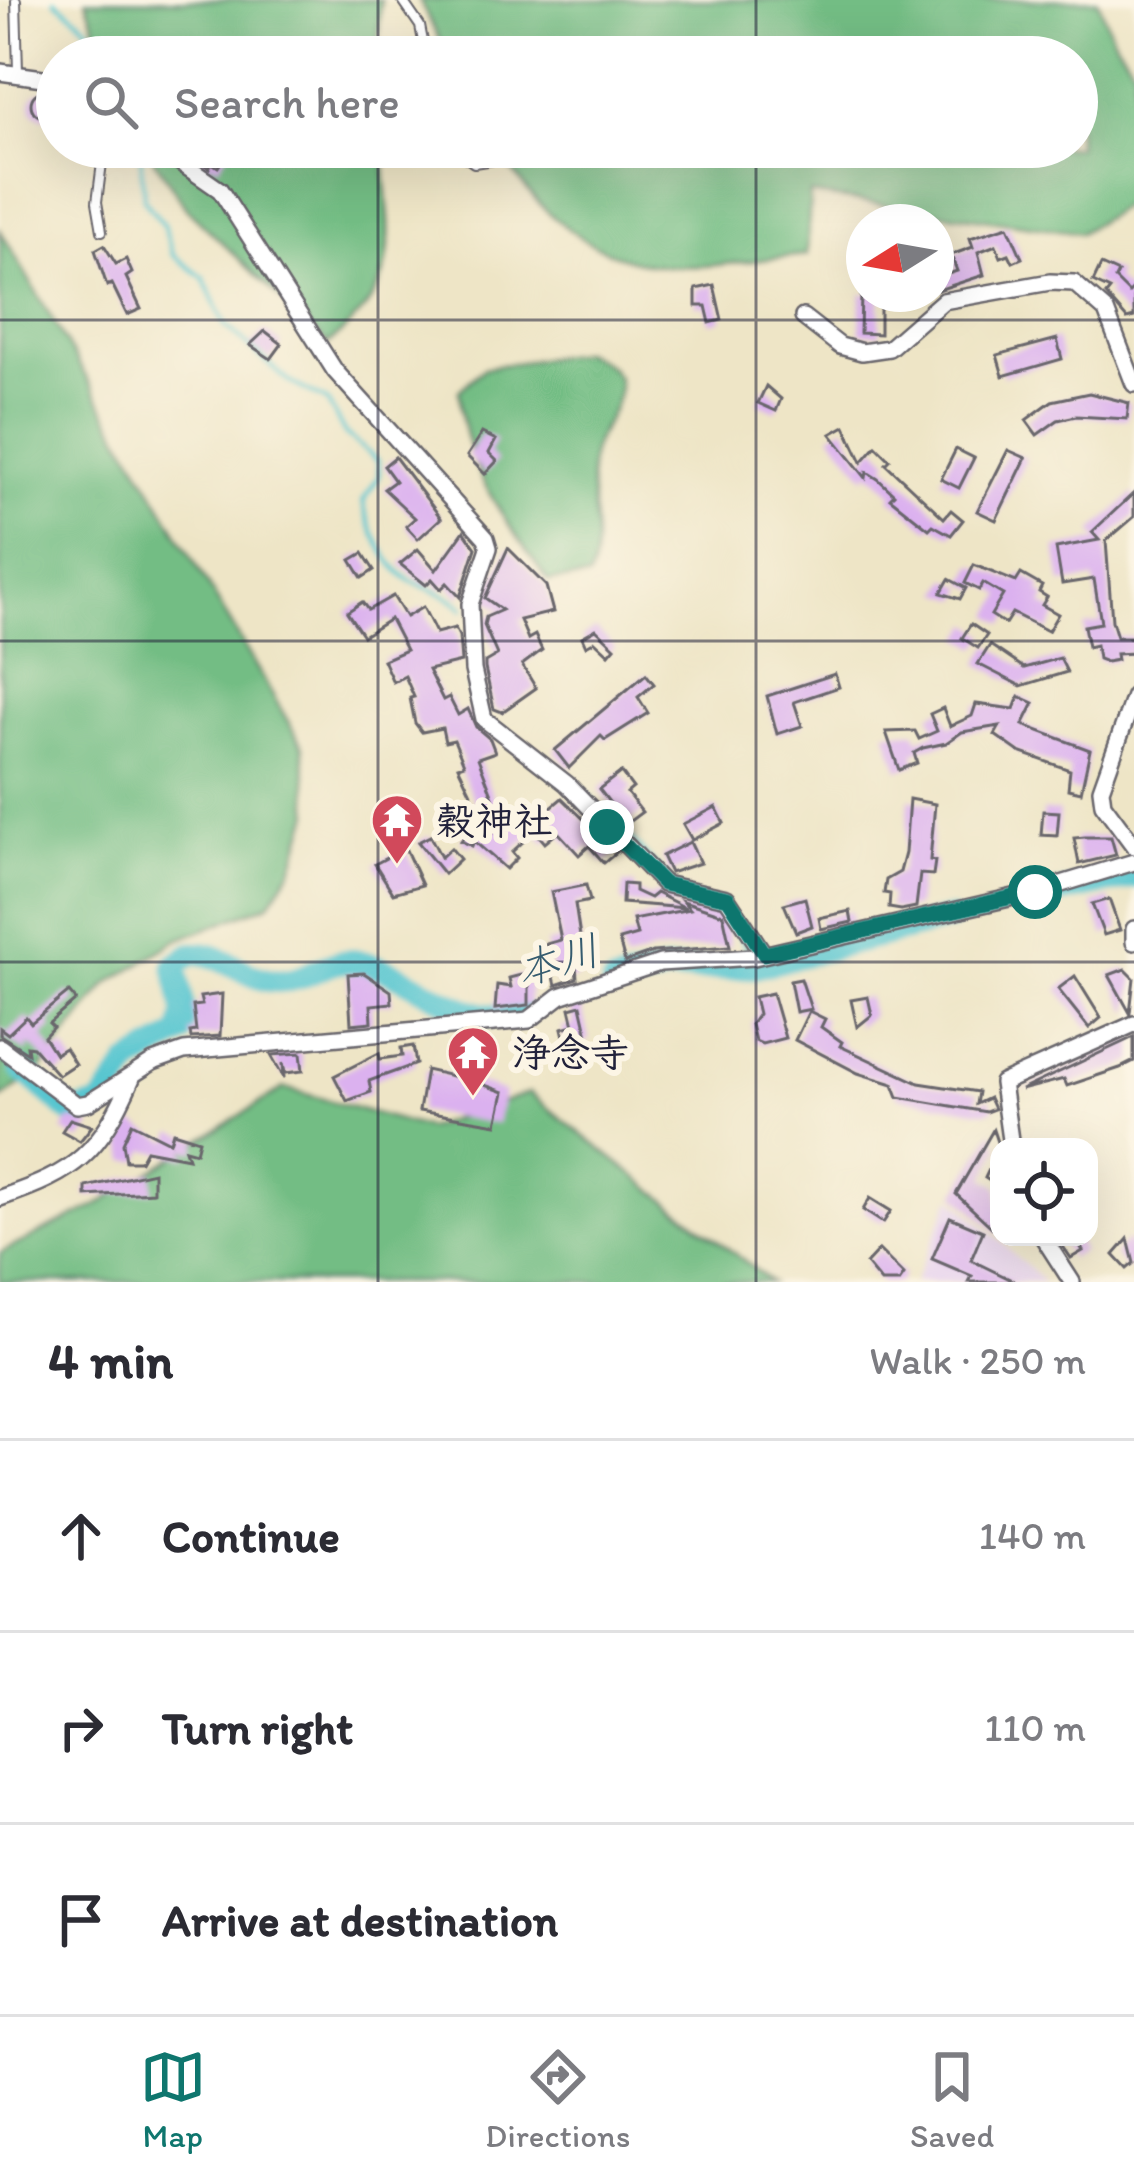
<!DOCTYPE html>
<meta charset="utf-8">
<style>
body{margin:0;font-family:Itim,"Klee One",sans-serif;background:#f7f7f7;color:#2b2b33}
.controls{position:absolute;right:36px;bottom:36px;display:grid;overflow:hidden;border-radius:24px;box-shadow:0 12px 48px #0002}
.controls button{width:108px;height:108px;display:grid;place-items:center;padding:0;border:0;border-bottom:3px solid #e1e1e2;background:#fff;color:#2b2b33;font:60px sans-serif}
.compass{position:absolute;left:846px;top:204px;width:108px;height:108px;border-radius:50%;background:#fff;box-shadow:0 12px 48px #0002;rotate:259deg}
.stop{position:absolute;width:36px;height:36px;margin:-27px;border:9px solid #0f766e;border-radius:50%;background:#fff}
.stop.end{background:#0f766e;border-color:#fff;box-shadow:0 3px 12px #0008}
.list{margin:0;padding:0;list-style:none}
h2{display:flex;justify-content:space-between;align-items:center;height:156px;margin:0;padding:0 48px;font-size:51px}
h2 small{font-size:39px;font-weight:400;color:#7c7c81}
.list li{display:grid;grid-template-columns:78px 1fr auto;gap:36px;align-items:center;box-sizing:border-box;height:192px;padding:0 48px;border-top:3px solid #e1e1e2}
.list b{display:block;font-size:45px;white-space:nowrap}
.list em{font-size:39px;font-style:normal;color:#7c7c81}
.icon{flex:none;width:66px;height:66px;fill:none;stroke:currentColor;stroke-width:2;stroke-linecap:round;stroke-linejoin:round}
.map{position:relative;flex:none;width:1134px;height:1282px;overflow:hidden}
.search{position:absolute;background:#fff;box-shadow:0 12px 48px #0002;left:36px;right:36px;top:36px;height:132px;display:flex;align-items:center;gap:30px;box-sizing:border-box;padding:0 42px;border-radius:66px;color:#7c7c81;font-size:45px}
.sheet{height:732px;background:#fff}
nav{display:flex;justify-content:space-around;align-items:center;box-sizing:border-box;height:168px;border-top:3px solid #e1e1e2;background:#fff;font-size:33px;color:#7c7c81}
nav a{display:grid;justify-items:center;gap:6px}
nav .on{color:#0f766e}
.map>svg:first-child{display:block}
</style>
<div class="map">
<svg width="1134" height="1282" viewBox="0 0 1134 1282">
<rect width="100%" height="100%" fill="#fcf5e5"/>
<filter id="ink" filterUnits="userSpaceOnUse"><feTurbulence type="fractalNoise" baseFrequency=".00833" numOctaves="2"/><feDisplacementMap in="SourceGraphic" scale="24" xChannelSelector="R" yChannelSelector="G"/><feConvolveMatrix kernelMatrix="1 2 1 2 8 2 1 2 1" color-interpolation-filters="sRGB"/></filter>
<filter id="wash" filterUnits="userSpaceOnUse"><feTurbulence type="fractalNoise" baseFrequency=".004" numOctaves="4" result="noise"/><feDisplacementMap in="SourceGraphic" scale="48" xChannelSelector="R" yChannelSelector="G"/><feGaussianBlur stdDeviation="2.7" result="paint"/><feColorMatrix in="noise" values="0 0 0 0 0 0 0 0 0 0 0 0 0 0 0 0 0 1.4 0 .05"/><feComposite in="paint" operator="in"/></filter>
<g filter="url(#wash)">
<rect width="100%" height="100%" fill="#eee5c6"/>
<path fill="#e6d2f0" d="M952,1197L1044,1282H914Z"/>
<g fill="#73bd84" stroke="#4a7060" stroke-width="3">
<path d="M86,0H381L377,57H106Z"/>
<path d="M419,0H1098L1113,38L1134,68V199L1080,233L810,194L807,255C760,258 704,271 657,265C586,257 532,206 497,147H1077V57H448Z"/>
<path d="M146,147H383C389,239 408,280 328,344L187,209Z"/>
<path d="M0,230L303,747L310,813L292,869L269,904L179,939L107,984L36,1075L0,1099Z"/>
<path d="M582,352C596,359 613,363 618,380C624,406 594,433 591,458C586,498 604,541 589,578L548,581C505,519 463,469 459,391L484,368Z"/>
<path d="M284,1088L427,1128L529,1093L771,1282H0V1253L98,1205Z"/>
</g>
<g fill="none" stroke-linecap="round" stroke-linejoin="round">
<g stroke="#59c6d0" stroke-width="4.5">
<path d="M55,0L85,24L109,57"/>
<path d="M140,147L144,200L163,224L173,255L204,278L225,325L288,381L327,401L345,434L378,461L379,476L363,501C367,526 390,570 413,582C431,591 451,594 463,609"/>
<path d="M470,686L476,709"/>
<path d="M553,764L593,800"/>
<path d="M630,838L663,874"/>
<path d="M733,921L755,967"/>
</g>
<g stroke="#59c6d0" stroke-width="24">
<path d="M1035,898L1134,877"/>
<path d="M613,985L667,971L755,967L949,919"/>
<path d="M21,1069L71,1112L101,1106L130,1064L181,1034L185,1014L175,966L191,954C226,951 245,981 278,981C311,982 329,953 366,963C419,977 464,1028 523,1014"/>
</g>
</g>
<g id="blocks">
<g fill="#dbb1ef">
<circle cx="44" cy="104" r="13"/>
<path d="M179,147H232L218,167L212,163L209,168Z"/>
<path d="M1008,226L1022,258L1013,262L1009,254L1001,257L996,245L978,252L984,275L938,290L936,278L957,271L951,255L973,247L970,238Z"/>
<path d="M104,245L116,264L126,259L132,273L126,277L141,309L127,315L112,284L107,286L95,250Z"/>
<path d="M1101,265L1118,273L1115,279L1129,293L1134,288V317L1127,319L1106,295L1110,290L1093,282Z"/>
<path d="M714,285L722,320L710,323L706,306H696V289Z"/>
<path d="M861,294H880V334L860,333Z"/>
<path d="M265,331L282,344L271,359L250,345Z"/>
<path d="M1057,339L1062,359L1003,376L997,355Z"/>
<path d="M766,386L781,399L776,411L758,403Z"/>
<path d="M1089,393L1129,403L1127,419L1076,416L1058,420L1037,435L1026,420L1052,401Z"/>
<path d="M845,426L862,462L876,446L890,460L886,464L944,518L951,510L963,520L951,535L933,525L929,529L890,498L894,494L878,479L867,472L866,478L831,434Z"/>
<path d="M482,433L496,440L489,453L497,461L485,474L467,456Z"/>
<path d="M956,449L974,458L959,488L941,479Z"/>
<path d="M1008,450L1026,458L996,520L977,511Z"/>
<path d="M395,457L441,518L418,539L406,526L415,518L384,489L395,481L384,466Z"/>
<path d="M1134,493V517L1106,541L1112,621L1117,637H1134V653L1116,654L1117,660L1106,662L1098,659L1096,645L1088,647L1084,626L1101,623L1094,579L1062,584L1056,548L1099,540L1092,532Z"/>
<path d="M464,531L476,548L460,597L447,583L441,589L432,579L426,585L400,564L418,549L436,570Z"/>
<path d="M508,548L546,586L553,612L520,620L528,639L535,635L542,650L522,665L536,688L502,712L494,709L485,668V662L497,655L484,625L486,617L502,610L485,598Z"/>
<path d="M363,553L374,570L362,578L351,560Z"/>
<path d="M974,565L1016,582L1021,574L1042,586L1039,592L1047,597L1042,605L1058,614L1048,631L1012,613L1005,624L991,615L1003,595L983,583L979,590L965,583Z"/>
<path d="M949,579L966,588L960,599L941,593Z"/>
<path d="M393,596L406,617L423,607L436,633L455,628L459,636L461,662L428,670L443,700L449,697L458,715L468,709L476,727L490,739L495,752L478,758L495,802L478,808L458,766L464,764L454,740L445,742L442,728L422,732L415,723L410,698L414,697L405,676L393,682L383,660L406,650L390,619L363,636L347,612L362,602L368,610Z"/>
<path d="M971,624L987,635L978,648L962,638Z"/>
<path d="M596,629L615,647L609,654L595,641L586,646L582,637Z"/>
<path d="M990,645L1024,668L1060,658L1067,672L1021,686L978,664Z"/>
<path d="M646,674L654,684L638,697L648,713L605,740L601,736L569,768L555,750Z"/>
<path d="M835,674L839,687L794,702L802,726L777,734L767,696Z"/>
<path d="M1019,696L1034,703L1023,725L1090,750L1081,792L1068,789L1070,770L1019,752L995,735L1000,726L962,732L946,743L923,748L914,753L917,763L899,770L886,732L915,731L919,739L937,731L930,714L943,708L950,726L972,716L976,704L1014,709Z"/>
<path d="M621,772L633,788L627,793L642,812L626,824L599,789Z"/>
<path d="M562,798L617,852L604,863L589,846L579,855L558,832L545,843L535,831L512,852L517,858L506,869L474,841L472,846L461,841L466,834L461,828L469,831L482,815L478,833L488,837L507,819L514,827L537,808L543,814Z"/>
<path d="M909,799L935,804L930,860L935,861L933,875L920,874L916,907L901,910L889,908L890,894L884,893L886,880L900,872L905,853Z"/>
<path d="M716,807L724,823L692,840L683,824Z"/>
<path d="M1043,811L1059,812L1057,836L1041,835Z"/>
<path d="M430,836L441,857L451,848L460,859L444,874L418,842Z"/>
<path d="M1085,837H1111L1116,855L1079,864L1074,838Z"/>
<path d="M690,842L700,863L670,873L662,856Z"/>
<path d="M405,848L422,885L393,893L375,864Z"/>
<path d="M623,884L635,885V891L650,898L656,893L686,908L622,903Z"/>
<path d="M586,885L590,901L575,904L582,950L575,951L577,978L556,985L546,944L561,940L551,892Z"/>
<path d="M805,898L812,926L796,932L784,904Z"/>
<path d="M1109,899L1120,930L1104,935L1092,904Z"/>
<path d="M683,901L723,914L730,946L653,952L625,962L619,940L637,935L633,920L690,909Z"/>
<path d="M850,911L852,922L821,929L819,918Z"/>
<path d="M1125,969L1134,978L1130,1013L1109,975Z"/>
<path d="M364,973L391,991L392,1003L371,1005L372,1022L351,1024L348,974Z"/>
<path d="M529,973V1005L495,1009L497,985L511,987L509,978Z"/>
<path d="M1075,976L1101,1018L1089,1028L1058,989Z"/>
<path d="M801,979L811,1009L796,1012L790,981Z"/>
<path d="M69,992L76,1000L49,1023L53,1027L44,1037L55,1054L65,1048L75,1064L58,1075L33,1047L27,1046L28,1053L0,1035V1028L8,1034L26,1017L31,1023Z"/>
<path d="M772,993L785,1038L762,1044L755,1041L751,1024L758,1014L754,997Z"/>
<path d="M222,994L220,1036L191,1038L190,1032L196,1031L193,1006L202,1005L200,997Z"/>
<path d="M868,997L872,1015L857,1027L851,1000Z"/>
<path d="M581,1005L589,1040L583,1041L587,1061L571,1065L562,1028L574,1025L570,1008Z"/>
<path d="M809,1011L825,1019L821,1027L842,1042L840,1046L919,1083L978,1092L976,1104L989,1098L994,1109L986,1112L898,1097L893,1084L858,1073L795,1040Z"/>
<path d="M1134,1037V1061L1120,1068L1067,1086L1064,1079L1021,1090Z"/>
<path d="M413,1046L416,1064L369,1081L371,1092L347,1101L334,1076L379,1053L380,1059L402,1056L401,1048Z"/>
<path d="M462,1048L474,1051L468,1079L504,1092L497,1124L419,1111L426,1070L456,1077Z"/>
<path d="M301,1053L303,1071L285,1073L283,1063L284,1078L271,1055Z"/>
<path d="M70,1119L92,1126L80,1141L62,1131Z"/>
<path d="M132,1123L170,1142L173,1132L199,1140L196,1152L185,1149L188,1158L146,1150L140,1161H126L123,1143Z"/>
<path d="M993,1130L999,1148L985,1178L999,1187V1234L956,1194Z"/>
<path d="M153,1172V1192L86,1196V1187Z"/>
<path d="M870,1198L891,1211L883,1223L863,1210Z"/>
<path d="M950,1217L983,1231L971,1260L1016,1282H969L972,1276L932,1259Z"/>
<path d="M1075,1237L1083,1251L1071,1258L1058,1239Z"/>
<path d="M1128,1239L1134,1263L1127,1269L1114,1255Z"/>
<path d="M879,1250L904,1275L899,1282H881L866,1264Z"/>
</g>
</g>
</g>
<g filter="url(#ink)">
<use href="#blocks" fill-opacity="0" stroke="#69666c" stroke-width="3"/>
<g fill="none" stroke-linecap="round" stroke-linejoin="round">
<g stroke="#69666c" stroke-width="12">
<g id="service">
<path d="M16,0L18,71"/>
<path d="M402,0L420,26L426,57"/>
<path d="M451,147L474,163L576,147"/>
<path d="M643,147L656,149"/>
<path d="M102,231L97,202L104,147"/>
</g>
</g>
<g stroke="#69666c" stroke-width="20">
<g id="minor">
<path d="M0,72L57,80"/>
<path d="M158,147L220,190L335,371L486,538L489,548L470,604L473,670L484,719L567,784L664,884L727,898L764,954"/>
<path d="M803,317L840,346L862,352L889,348L943,301L1050,282L1074,283L1106,311L1134,384"/>
<path d="M1134,696L1101,789L1103,804L1134,846"/>
<path d="M1134,929V942"/>
<path d="M0,1047L77,1105L88,1103L153,1062L184,1051L529,1020L560,996L660,963L754,957L1035,892L1134,862"/>
<path d="M1011,1147L1002,1083L1134,1024"/>
<path d="M0,1198C77,1172 99,1153 132,1078"/>
<path d="M1043,1237L1072,1282"/>
</g>
</g>
<use href="#service" stroke="#fff" stroke-width="8"/>
<use href="#minor" stroke="#fff" stroke-width="15"/>
</g>
</g>
<g fill="none" stroke-linecap="round" stroke-linejoin="round" filter="url(#ink)">
<path stroke="#0f766e" stroke-width="15" d="M607,827L664,884L728,898L764,954L1035,892"/>
</g>
<path fill="none" stroke="#22223b" stroke-width="3" stroke-opacity="0.55" d="M378,0V57M756,0V57M378,147V1282M756,147V1282M0,320H1134M0,641H1134M0,962H1134"/>
<defs>
<g id="temple-pin" transform="scale(2.7)"><path d="M0 17L-7.5 6A9.5 9.5 0 1 1 7.5 6Z" fill="#d1495b" stroke="#fcf5e5"/><path d="M0-6L5-2H3V0L6.5 2.5H4V6H1.5V3h-3V6H-4V2.5H-6.5L-3 0V-2H-5Z" fill="#fff"/></g>
</defs>
<g fill-rule="evenodd">
<use href="#temple-pin" x="397" y="820"/>
<use href="#temple-pin" x="473" y="1052"/>
</g>
<g text-anchor="middle" dominant-baseline="central" stroke-width="12" stroke-linejoin="round" paint-order="stroke">
<g font-size="39" font-weight="bold" fill="#22223b" stroke="#fcf5e5" text-anchor="start">
<text x="436" y="820">穀神社</text>
<text x="512" y="1052">浄念寺</text>
</g>
<g font-size="42" font-style="italic" fill="#355b6f" stroke="#fcf5e5">
<text transform="translate(558 960) rotate(-16)">本川</text>
</g>
</g>
</svg>
<div class="controls">
<button><svg class="icon" aria-label="locate" viewBox="0 0 24 24"><circle cx="12" cy="12" r="6"/><path d="M12 2v4M12 18v4M2 12h4M18 12h4"/></svg></button>
</div>
<svg class="compass" viewBox="-18 -18 36 36"><path d="M0-13l5 13h-10z" fill="#e53935"/><path d="M0 13l5-13h-10z" fill="#7c7c81"/></svg>
<div class="stop" style="left:1035px;top:892px"></div>
<div class="stop end" style="left:607px;top:827px"></div>
<div class="search"><svg class="icon" aria-label="search" viewBox="0 0 24 24"><circle cx="10" cy="10" r="6"/><path d="M15 15l6 6"/></svg>Search here</div>
</div>
<section class="sheet">
<h2>4 min<small>Walk · 250 m</small></h2>
<ul class="list">
<li><svg class="icon" aria-label="ahead" viewBox="0 0 24 24"><path d="M12 20V5M6 11l6-6 6 6"/></svg><div><b>Continue</b></div><em>140 m</em></li>
<li><svg class="icon" aria-label="right" viewBox="0 0 24 24"><path d="M7 20v-9h11M14 6l5 5-5 5"/></svg><div><b>Turn right</b></div><em>110 m</em></li>
<li><svg class="icon" aria-label="arrive" viewBox="0 0 24 24"><path d="M6 21V4h12l-3 4 3 4H6"/></svg><div><b>Arrive at destination</b></div></li>
</ul>
</section>
<nav>
<a class="on"><svg class="icon" aria-label="map" viewBox="0 0 24 24"><path d="M3 6l6-2 6 2 6-2v14l-6 2-6-2-6 2zM9 4v14M15 6v14"/></svg>Map</a>
<a><svg class="icon" aria-label="directions" viewBox="0 0 24 24"><path d="M12 3l9 9-9 9-9-9zM9 14v-3h6M13 9l2 2-2 2"/></svg>Directions</a>
<a><svg class="icon" aria-label="saved" viewBox="0 0 24 24"><path d="M7 4h10v16l-5-4-5 4z"/></svg>Saved</a>
</nav>
